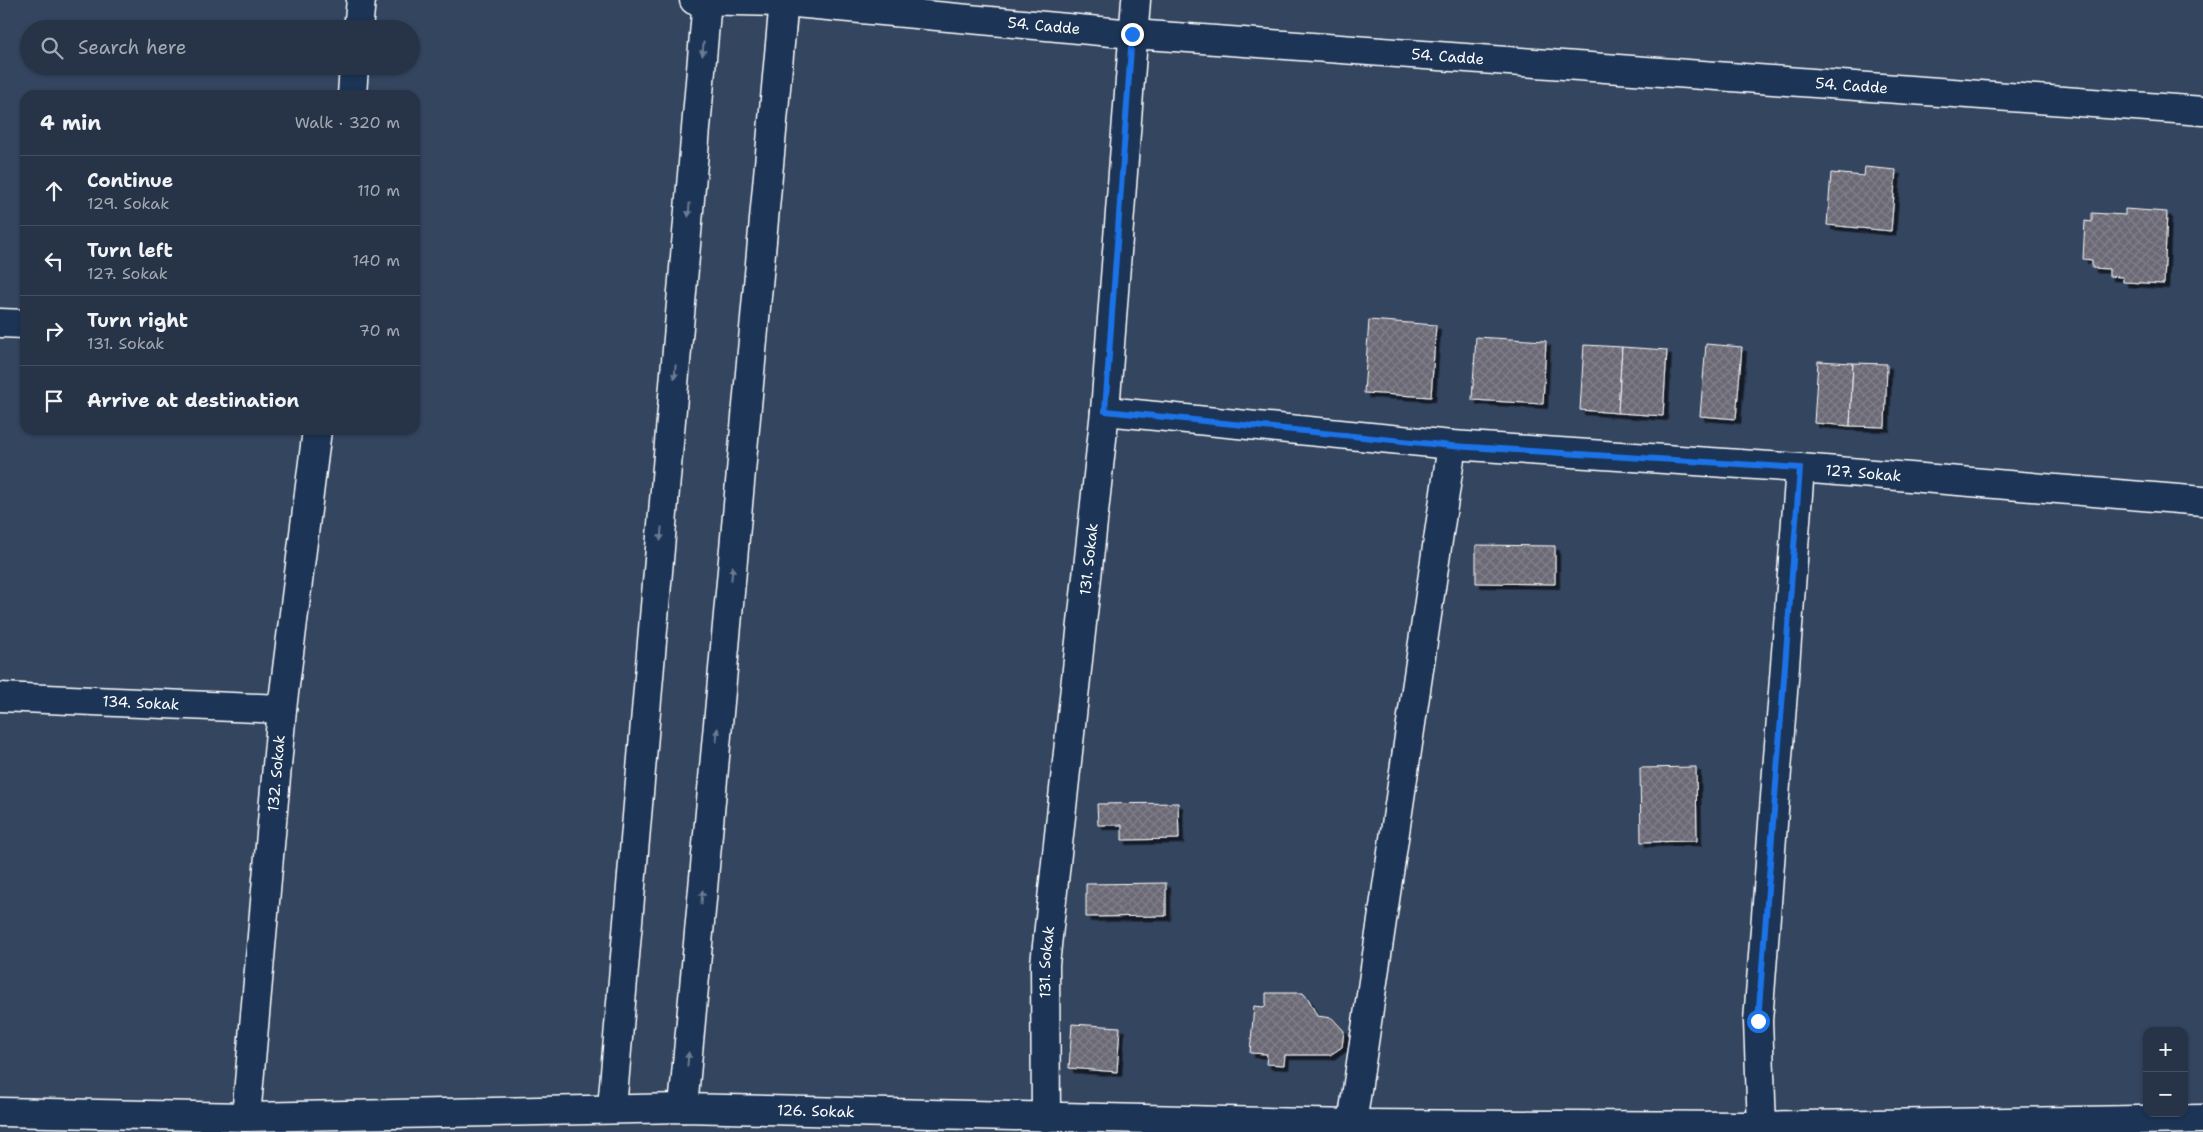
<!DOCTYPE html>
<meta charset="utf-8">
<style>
body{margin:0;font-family:"Shantell Sans",sans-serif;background:#2f3c4f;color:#f1f3f6}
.controls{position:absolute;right:15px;bottom:15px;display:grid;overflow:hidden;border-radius:10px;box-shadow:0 1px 4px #0004}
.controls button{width:45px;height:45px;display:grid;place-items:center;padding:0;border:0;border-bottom:1px solid #434f60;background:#273448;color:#f1f3f6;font:25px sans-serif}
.stop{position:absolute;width:15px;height:15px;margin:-11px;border:4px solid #1a73e8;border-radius:50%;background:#fff}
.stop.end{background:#1a73e8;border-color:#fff;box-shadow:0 1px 5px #0008}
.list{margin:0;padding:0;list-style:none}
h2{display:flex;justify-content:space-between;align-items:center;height:65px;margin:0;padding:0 20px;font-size:21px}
h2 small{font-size:16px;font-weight:400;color:#a4aab4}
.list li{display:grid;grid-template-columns:32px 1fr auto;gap:15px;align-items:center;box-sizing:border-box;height:70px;padding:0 20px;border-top:1px solid #434f60}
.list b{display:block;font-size:19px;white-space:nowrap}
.list p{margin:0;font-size:16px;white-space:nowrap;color:#a4aab4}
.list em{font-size:16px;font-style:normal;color:#a4aab4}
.icon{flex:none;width:28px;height:28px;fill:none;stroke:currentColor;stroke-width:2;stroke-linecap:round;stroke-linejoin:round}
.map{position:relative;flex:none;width:2203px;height:1132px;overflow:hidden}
.search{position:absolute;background:#273448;box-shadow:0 1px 4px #0004;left:20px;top:20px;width:400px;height:55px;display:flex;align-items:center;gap:12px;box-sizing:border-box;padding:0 18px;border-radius:28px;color:#a4aab4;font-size:19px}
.panel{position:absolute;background:#273448;box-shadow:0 1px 4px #0004;left:20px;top:90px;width:400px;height:345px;border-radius:15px}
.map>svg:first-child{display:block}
</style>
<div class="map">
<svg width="2203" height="1132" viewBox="0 0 2203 1132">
<defs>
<pattern id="building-cross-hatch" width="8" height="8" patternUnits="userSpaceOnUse" patternTransform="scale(1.25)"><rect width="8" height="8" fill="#6b6975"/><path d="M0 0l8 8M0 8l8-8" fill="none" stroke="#81808a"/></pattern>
<filter id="shadow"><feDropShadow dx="4.5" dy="4.5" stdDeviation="0" flood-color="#0009"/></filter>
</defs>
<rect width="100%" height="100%" fill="#344560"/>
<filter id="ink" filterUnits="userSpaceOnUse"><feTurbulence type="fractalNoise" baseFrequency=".02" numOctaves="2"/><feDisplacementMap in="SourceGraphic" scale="10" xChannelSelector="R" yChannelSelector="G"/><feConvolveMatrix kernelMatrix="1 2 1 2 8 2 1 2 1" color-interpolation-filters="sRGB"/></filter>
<g filter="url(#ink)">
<g fill="url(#building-cross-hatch)" stroke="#fff" filter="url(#shadow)">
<path d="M1865,167L1896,170L1891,231L1827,225L1831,173L1864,176Z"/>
<path d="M2125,209L2167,212L2164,284L2123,282V277L2109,276V269L2092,268V260L2083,259L2085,221L2092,222V213L2125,215Z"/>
<path d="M1369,320L1436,325L1431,397L1364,393Z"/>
<path d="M1476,337L1546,341L1543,404L1472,400Z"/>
<path d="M1706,344L1742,347L1736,419L1700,416Z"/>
<path d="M1584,345L1622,347L1618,413L1580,410Z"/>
<path d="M1622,347L1667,350L1663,416L1618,413Z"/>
<path d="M1818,361L1853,363L1850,426L1814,423Z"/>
<path d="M1853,363L1887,364L1885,427L1850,426Z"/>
<path d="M1476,545L1555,546V584L1476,583Z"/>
<path d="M1696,767L1697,841L1641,842L1640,768Z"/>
<path d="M1178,803L1179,839L1122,840V825H1098L1097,804Z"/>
<path d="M1166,883V916L1086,917V884Z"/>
<path d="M1266,993H1303L1309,1000L1317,1016L1332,1018L1344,1031L1342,1047L1330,1055H1285L1284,1065L1266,1064L1267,1054L1250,1053L1254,1006L1264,1007L1266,1004Z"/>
<path d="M1072,1024L1120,1027L1117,1072L1069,1068Z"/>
</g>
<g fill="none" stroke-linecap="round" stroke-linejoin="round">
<g stroke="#fff" stroke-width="31">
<g id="street">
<path id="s1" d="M694,0L784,2L1133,34L2203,111"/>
<path d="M358,29L361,0"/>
<path d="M352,95L354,66"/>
<path d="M0,323L25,324"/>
<path id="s2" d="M1105,411L1452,445L1800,468L2203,501"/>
<path id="s3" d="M0,697L282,709"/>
<path d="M612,1108L707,0"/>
<path d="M683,1108L784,0"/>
<path id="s4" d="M0,1112L246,1117L683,1108L1352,1124L1747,1126L2203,1119"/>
<path id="s5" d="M246,1117L282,709L317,430"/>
<path id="s6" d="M1046,1118L1045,964L1105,411L1136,0"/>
<path d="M1352,1124L1452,445"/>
<path d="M1762,1126L1758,1021L1800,468"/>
</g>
</g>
<use href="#street" stroke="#1d3557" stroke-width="28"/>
</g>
<defs><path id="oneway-solid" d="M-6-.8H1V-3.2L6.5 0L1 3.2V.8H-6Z" transform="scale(1.25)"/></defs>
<g fill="#6c7c92">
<use href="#oneway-solid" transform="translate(703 49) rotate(95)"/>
<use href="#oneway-solid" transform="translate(689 210) rotate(95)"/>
<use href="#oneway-solid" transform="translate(675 372) rotate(95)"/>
<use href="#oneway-solid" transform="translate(661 534) rotate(95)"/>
<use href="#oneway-solid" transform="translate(732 573) rotate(-85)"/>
<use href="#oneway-solid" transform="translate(717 735) rotate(-85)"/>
<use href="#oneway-solid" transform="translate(702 897) rotate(-85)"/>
<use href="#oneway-solid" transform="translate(688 1059) rotate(-85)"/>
</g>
</g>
<g fill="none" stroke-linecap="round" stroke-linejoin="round" filter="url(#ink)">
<path stroke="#1a73e8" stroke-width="6" d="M1132,34L1105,411L1452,446L1800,468L1758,1021"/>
</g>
<g text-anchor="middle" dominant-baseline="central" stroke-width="4" stroke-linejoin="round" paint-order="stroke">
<g font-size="15" fill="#fff" stroke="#1d3557">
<text stroke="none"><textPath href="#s1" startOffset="351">54. Cadde</textPath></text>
<text stroke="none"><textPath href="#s1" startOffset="756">54. Cadde</textPath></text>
<text stroke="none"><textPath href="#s1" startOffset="1161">54. Cadde</textPath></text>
<text stroke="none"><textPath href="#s2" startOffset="761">127. Sokak</textPath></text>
<text stroke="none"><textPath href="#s6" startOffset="561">131. Sokak</textPath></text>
<text stroke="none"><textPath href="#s3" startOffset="141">134. Sokak</textPath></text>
<text stroke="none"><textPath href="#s5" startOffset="345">132. Sokak</textPath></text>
<text stroke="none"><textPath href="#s6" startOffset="156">131. Sokak</textPath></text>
<text stroke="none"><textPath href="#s4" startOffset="816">126. Sokak</textPath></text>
</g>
</g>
</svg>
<div class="controls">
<button>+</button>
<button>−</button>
</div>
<div class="stop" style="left:1758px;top:1021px"></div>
<div class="stop end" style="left:1132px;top:34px"></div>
<div class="search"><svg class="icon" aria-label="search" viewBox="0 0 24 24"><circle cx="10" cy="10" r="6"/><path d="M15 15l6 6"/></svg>Search here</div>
<section class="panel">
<h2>4 min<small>Walk · 320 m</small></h2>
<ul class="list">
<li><svg class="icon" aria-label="ahead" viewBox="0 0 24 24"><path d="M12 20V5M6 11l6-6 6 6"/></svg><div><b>Continue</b><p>129. Sokak</p></div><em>110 m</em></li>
<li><svg class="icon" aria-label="left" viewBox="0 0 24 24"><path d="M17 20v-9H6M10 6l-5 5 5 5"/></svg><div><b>Turn left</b><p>127. Sokak</p></div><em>140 m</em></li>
<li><svg class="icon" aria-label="right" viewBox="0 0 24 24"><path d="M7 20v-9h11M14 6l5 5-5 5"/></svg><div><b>Turn right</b><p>131. Sokak</p></div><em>70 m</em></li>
<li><svg class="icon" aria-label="arrive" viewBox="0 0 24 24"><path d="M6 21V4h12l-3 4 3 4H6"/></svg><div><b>Arrive at destination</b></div></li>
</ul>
</section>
</div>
